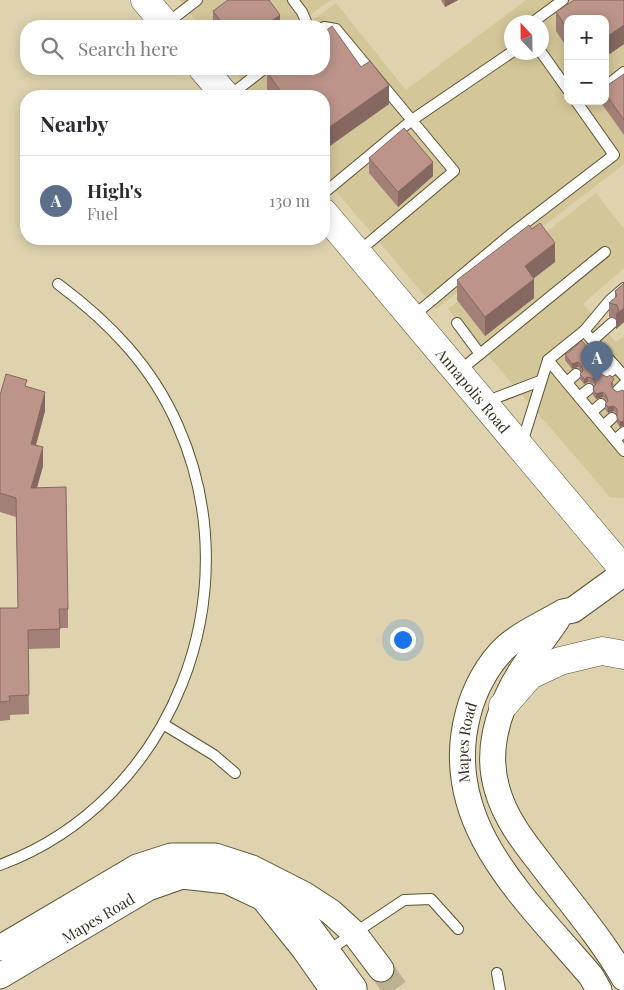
<!DOCTYPE html>
<meta charset="utf-8">
<style>
body{margin:0;font-family:"Playfair Display",serif;background:#f7f7f7;color:#2b2b33}
.controls{position:absolute;right:15px;top:15px;display:grid;overflow:hidden;border-radius:10px;box-shadow:0 2px 12px #0003}
.controls button{width:45px;height:45px;display:grid;place-items:center;padding:0;border:0;border-bottom:1px solid #e1e1e2;background:#fff;color:#2b2b33;font:25px sans-serif}
.compass{position:absolute;left:504px;top:15px;width:45px;height:45px;border-radius:50%;background:#fff;box-shadow:0 2px 12px #0003;rotate:338deg}
.you{position:absolute;left:402px;top:639px;width:18px;height:18px;margin:-12px;border:4px solid #fff;border-radius:50%;background:#1a73e8;box-shadow:0 0 0 8px #1a73e833}
.badge{display:grid;place-items:center;width:32px;height:32px;border-radius:50%;background:#7c3aed;color:#fff;font-size:16px;font-weight:700}
.pin{position:absolute;translate:-50% -41px;filter:drop-shadow(0 1px 2px #0008)}
.pin::after{content:'';position:absolute;top:26px;width:18px;height:15px;background:inherit;clip-path:polygon(0 0,100% 0,50% 100%)}
.list{margin:0;padding:0;list-style:none}
h2{display:flex;justify-content:space-between;align-items:center;height:65px;margin:0;padding:0 20px;font-size:21px}
h2 small{font-size:16px;font-weight:400;color:#7c7c81}
.list li{display:grid;grid-template-columns:32px 1fr auto;gap:15px;align-items:center;box-sizing:border-box;height:90px;padding:0 20px;border-top:1px solid #e1e1e2}
.list b{display:block;font-size:19px;white-space:nowrap}
.list p{margin:0;font-size:16px;white-space:nowrap;color:#7c7c81}
.list em{font-size:16px;font-style:normal;color:#7c7c81}
.icon{flex:none;width:28px;height:28px;fill:none;stroke:currentColor;stroke-width:2;stroke-linecap:round;stroke-linejoin:round}
.map{position:relative;flex:none;width:624px;height:990px;overflow:hidden}
.search{position:absolute;background:#fff;box-shadow:0 2px 12px #0003;left:20px;top:20px;width:310px;height:55px;display:flex;align-items:center;gap:12px;box-sizing:border-box;padding:0 18px;border-radius:20px;color:#7c7c81;font-size:19px}
.panel{position:absolute;background:#fff;box-shadow:0 2px 12px #0003;left:20px;top:90px;width:310px;height:155px;border-radius:20px}
.map>svg:first-child{display:block}
</style>
<div class="map">
<svg width="624" height="990" viewBox="0 0 624 990">
<rect width="100%" height="100%" fill="#ded3ae"/>
<g fill="#d3c699" fill-rule="evenodd">
<path d="M179,0H331L295,26H200Z"/>
<path d="M526,0H624V164L436,309L324,177V96H255L238,76L248,69H324V26H305L336,3L406,90ZM568,19H605V101H568ZM512,22H542V52H512Z"/>
<path d="M596,193L624,229V268L583,304L616,342L624,336V498L610,497L448,309Z"/>
</g>
<g fill="none" stroke-linecap="round" stroke-linejoin="round">
<path stroke="#bcb292" stroke-width="25" stroke-dasharray="25 12" stroke-linecap="butt" d="M381,969L396,990"/>
<g stroke="#5b5230" stroke-width="12">
<g id="service">
<path d="M293,0L302,12L308,26"/>
<path d="M533,22L563,0"/>
<path d="M166,24L197,0"/>
<path d="M324,27L336,29L454,171L358,252"/>
<path d="M541,52L568,90"/>
<path d="M605,87L624,72"/>
<path d="M229,96L264,69"/>
<path d="M324,193L412,120L512,52"/>
<path d="M412,317L511,234L614,155L576,101"/>
<path d="M457,323L480,354"/>
<path d="M584,331L624,376"/>
<path d="M593,340L612,323"/>
<path d="M548,360L624,451"/>
<path d="M458,372L605,252"/>
<path d="M606,375L616,367"/>
<path d="M567,382L576,374"/>
<path d="M618,390L624,384"/>
<path d="M579,397L589,389"/>
<path d="M485,402L540,381"/>
<path d="M592,412L601,404"/>
<path d="M603,426L612,418"/>
<path d="M615,440L624,432"/>
<path d="M522,443L548,360L584,331L610,300L624,288"/>
<path d="M163,724L214,755L235,773"/>
<path d="M0,865C174,800 252,593 178,426C152,366 109,322 58,284"/>
<path d="M326,952L404,900L431,899L458,929"/>
<path d="M497,973L500,990"/>
</g>
</g>
<g stroke="#5b5230" stroke-width="27">
<g id="tertiary">
<path d="M557,620C538,648 514,675 503,707C493,733 489,762 497,789C505,818 523,841 541,864C569,901 601,938 624,978"/>
<path d="M284,886L299,913L354,988"/>
<path d="M0,948L137,867L171,856H215L252,868L305,895L331,912L354,933L381,969"/>
<path id="s1" d="M0,976L148,888L182,876L227,881L263,898L304,949L333,990"/>
<path id="s2" d="M599,990L591,976C527,900 439,824 468,714C474,690 488,663 507,646C523,632 545,623 563,612L573,610L624,573"/>
</g>
</g>
<g stroke="#5b5230" stroke-width="29">
<g id="primary">
<path d="M145,0L167,26"/>
<path d="M203,69L226,96"/>
<path id="s3" d="M324,213L624,570"/>
<path d="M503,706L530,675L560,661L602,651L624,655"/>
</g>
</g>
<use href="#service" stroke="#fff" stroke-width="10"/>
<use href="#tertiary" stroke="#fff" stroke-width="25"/>
<use href="#primary" stroke="#fff" stroke-width="28"/>
</g>
<g fill="#a27f77">
<path d="M441,0H458L445,7Z"/>
<path d="M574,0H624V44L605,57V19H568V49L556,31V12Z"/>
<path d="M213,11L280,26H213Z"/>
<path d="M361,67L389,104L324,150V96H271L267,91V72Z"/>
<path d="M624,74V135L602,104V101H605V87Z"/>
<path d="M369,158L433,176L398,207L369,173Z"/>
<path d="M555,262L534,278V298L485,336L457,300V280Z"/>
<path d="M624,283V322L616,329V319L609,317V303L615,299V291Z"/>
<path d="M565,355L602,370L600,373L601,374L614,384L612,387L613,389L617,392H624V426L620,427L617,423V414L614,411L608,413L605,409V404L607,402L606,400L603,397L596,399L593,395V389L595,386L594,384L588,382L584,384L580,379L581,370L578,367L572,369L565,360Z"/>
<path d="M27,387L45,411L36,445L43,466L37,488L68,609V628H60V648L28,649L29,714L10,715V720L0,721V608H18L16,517L0,512V395Z"/>
</g>
<g fill="#846861">
<path d="M445,0H458L445,7Z"/>
<path d="M280,15V26H264Z"/>
<path d="M624,25V44L605,57V38Z"/>
<path d="M389,85V104L324,150V131Z"/>
<path d="M433,162V176L398,207V192Z"/>
<path d="M555,243V262L525,285V266Z"/>
<path d="M534,279V298L485,336V317Z"/>
<path d="M624,308V322L616,329V315Z"/>
<path d="M578,362V367L572,369V364Z"/>
<path d="M588,377V382L584,384V379Z"/>
<path d="M45,392V411L31,463V444Z"/>
<path d="M603,392V397L596,399V394Z"/>
<path d="M614,406V411L608,413V407Z"/>
<path d="M624,421V426L620,427V422Z"/>
<path d="M43,447V466L31,507V488Z"/>
</g>
<g fill="#bc948a" stroke="#846861">
<path d="M228,0H269L280,15L264,26H224L213,11Z"/>
<path d="M574,0H624V25L605,38V19H568V30L556,12Z"/>
<path d="M332,26L361,67L370,61L389,85L324,131V96H284L267,72L271,69H324V32Z"/>
<path d="M624,74V120L605,93V87Z"/>
<path d="M404,128L433,162L398,192L369,158Z"/>
<path d="M540,223L555,243L525,266L534,279L485,317L457,280L529,225L532,229Z"/>
<path d="M624,283V308L616,315L619,311L617,305L609,303L617,296L615,291Z"/>
<path d="M582,341L602,364L599,370L601,374L607,377L610,375L614,379L611,384L613,389L617,392L623,390L624,392V421L620,422L617,418V409L614,406L608,407L605,404L608,401L606,395L603,392L596,394L593,389L596,383L594,379L588,377L584,379L580,374L583,371L581,365L578,362L572,364L565,355Z"/>
<path d="M6,374L27,380L25,386L45,392L31,444L43,447L31,488L66,487L68,609H59L60,629L28,630L29,695L9,696L10,701L0,702V608H18L16,498L0,493V395Z"/>
</g>
<g text-anchor="middle" dominant-baseline="central" stroke-width="5" stroke-linejoin="round" paint-order="stroke">
<g font-size="15" fill="#343021" stroke="#f9f4e1">
<text stroke="none"><textPath href="#s3" startOffset="232">Annapolis Road</textPath></text>
<text stroke="none"><textPath href="#s2" startOffset="291">Mapes Road</textPath></text>
<text stroke="none"><textPath href="#s1" startOffset="114">Mapes Road</textPath></text>
</g>
</g>
</svg>
<div class="controls">
<button>+</button>
<button>−</button>
</div>
<svg class="compass" viewBox="-18 -18 36 36"><path d="M0-13l5 13h-10z" fill="#e53935"/><path d="M0 13l5-13h-10z" fill="#7c7c81"/></svg>
<div class="you"></div>
<div class="pin badge" style="left:597px;top:382px;background:#5c6f8a">A</div>
<div class="search"><svg class="icon" aria-label="search" viewBox="0 0 24 24"><circle cx="10" cy="10" r="6"/><path d="M15 15l6 6"/></svg>Search here</div>
<section class="panel">
<h2>Nearby<small></small></h2>
<ul class="list">
<li><span class="badge" style="background:#5c6f8a">A</span><div><b>High's</b><p>Fuel</p></div><em>130 m</em></li>
</ul>
</section>
</div>
